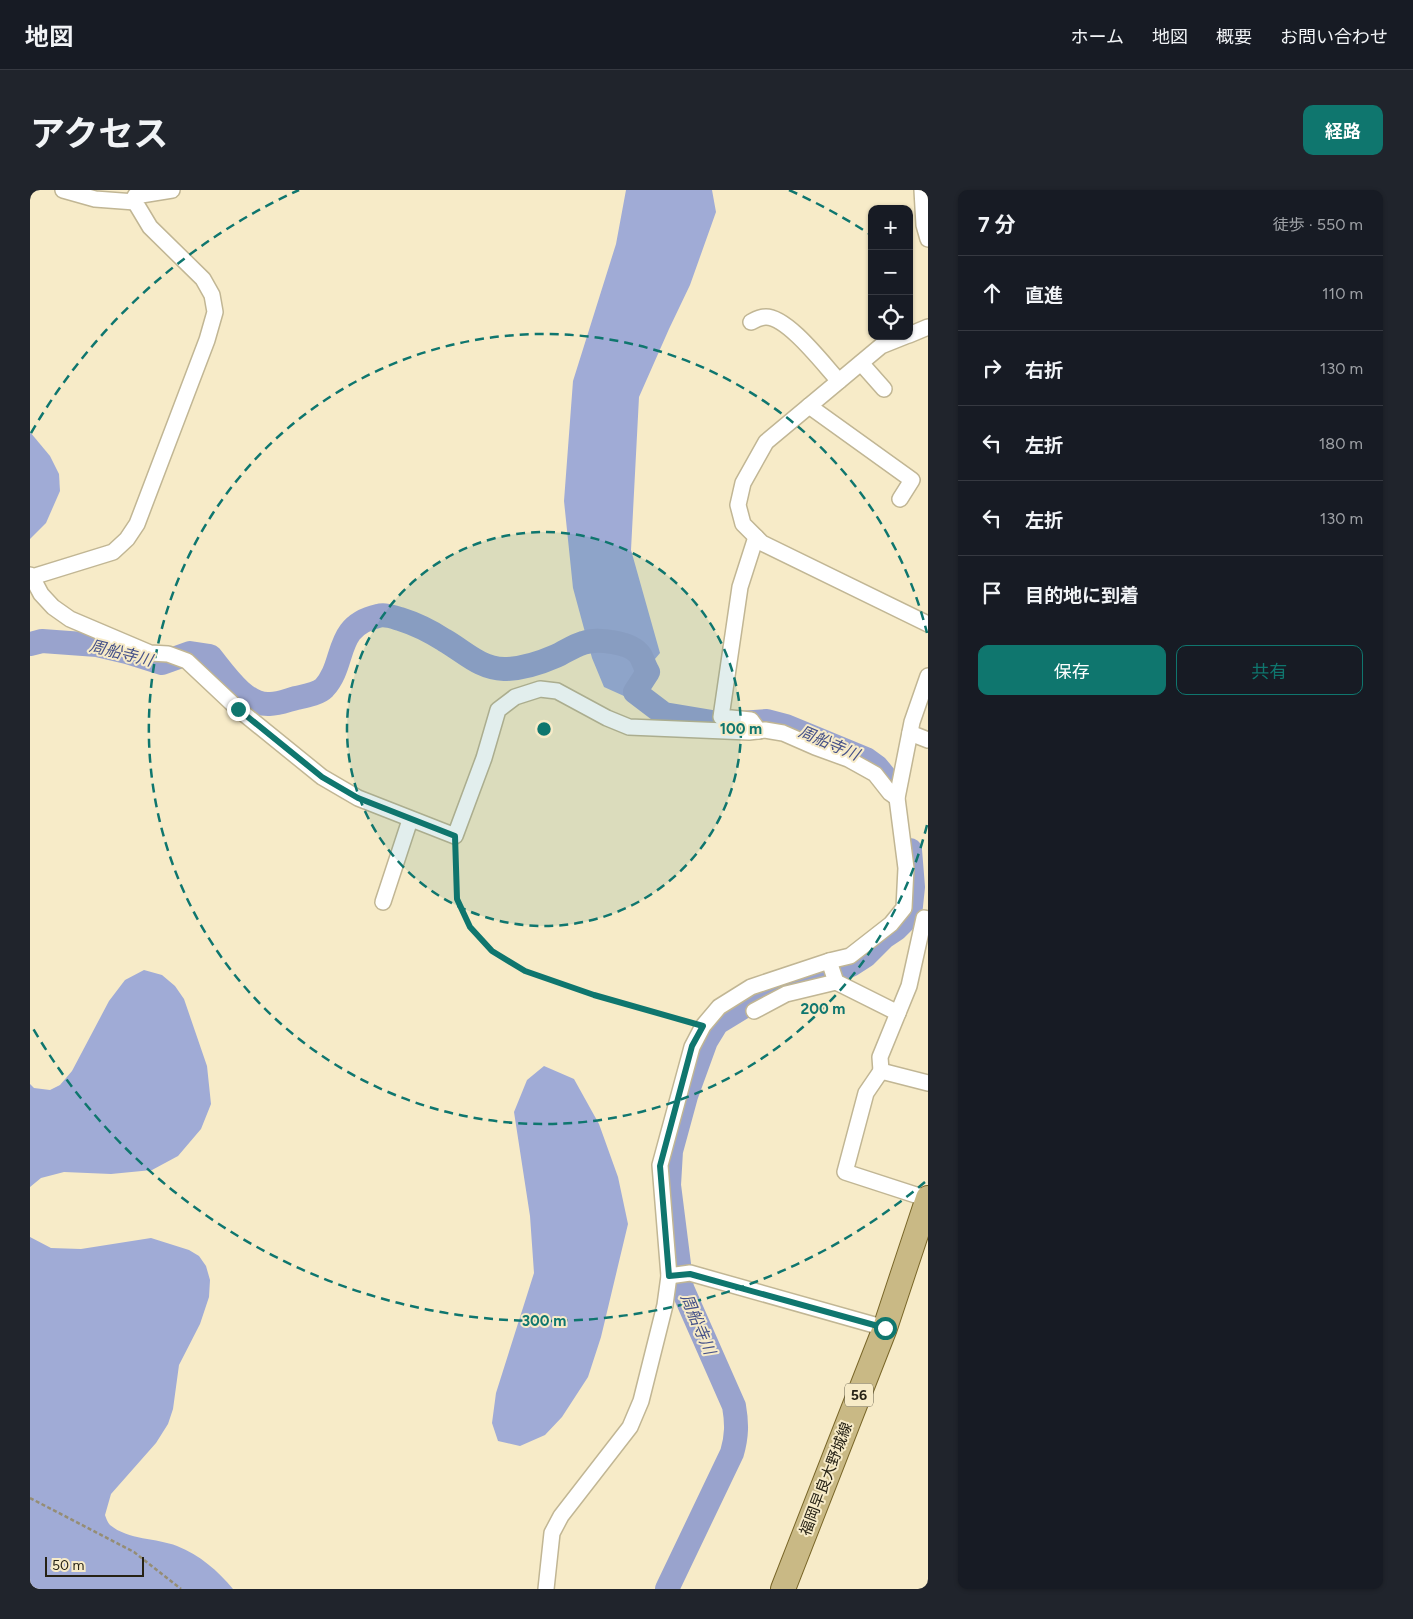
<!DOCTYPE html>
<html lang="ja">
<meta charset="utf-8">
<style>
body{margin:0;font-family:Figtree,"Noto Sans JP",sans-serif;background:#20242c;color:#f1f3f6}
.controls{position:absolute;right:15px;top:15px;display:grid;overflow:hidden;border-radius:10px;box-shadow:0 1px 4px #0004}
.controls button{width:45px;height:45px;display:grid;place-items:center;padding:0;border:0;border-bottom:1px solid #363941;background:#171b24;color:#f1f3f6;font:25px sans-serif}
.scale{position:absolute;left:15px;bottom:12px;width:99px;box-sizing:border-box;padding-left:5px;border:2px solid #262215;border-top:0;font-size:14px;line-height:18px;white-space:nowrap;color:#262215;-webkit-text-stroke:4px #f7ebc8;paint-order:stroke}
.stop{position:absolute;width:15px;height:15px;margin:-11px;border:4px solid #0f766e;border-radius:50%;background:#fff}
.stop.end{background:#0f766e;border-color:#fff;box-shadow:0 1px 5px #0008}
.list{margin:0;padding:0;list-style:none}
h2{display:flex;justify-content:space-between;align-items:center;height:65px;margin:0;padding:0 20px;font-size:21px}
h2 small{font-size:16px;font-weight:400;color:#9ea1a6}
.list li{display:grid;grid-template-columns:32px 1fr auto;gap:15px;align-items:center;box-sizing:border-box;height:75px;padding:0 20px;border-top:1px solid #363941}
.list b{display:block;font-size:19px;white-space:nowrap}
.list em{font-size:16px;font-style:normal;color:#9ea1a6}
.actions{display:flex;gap:10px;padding:15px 20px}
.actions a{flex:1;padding:11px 0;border:1px solid #0f766e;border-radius:10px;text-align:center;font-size:18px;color:#0f766e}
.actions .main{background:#0f766e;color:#fff}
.icon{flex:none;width:28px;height:28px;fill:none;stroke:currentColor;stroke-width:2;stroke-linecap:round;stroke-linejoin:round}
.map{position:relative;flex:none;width:898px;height:1399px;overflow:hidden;border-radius:10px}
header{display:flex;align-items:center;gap:30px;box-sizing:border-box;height:70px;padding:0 25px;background:#171b24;border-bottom:1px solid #363941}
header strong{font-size:24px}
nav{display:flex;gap:28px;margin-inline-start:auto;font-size:18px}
.intro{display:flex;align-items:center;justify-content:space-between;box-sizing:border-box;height:120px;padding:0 30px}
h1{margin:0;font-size:35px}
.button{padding:12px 22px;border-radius:10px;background:#0f766e;color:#fff;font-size:18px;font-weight:700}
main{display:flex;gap:30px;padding:0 30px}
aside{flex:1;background:#171b24;border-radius:10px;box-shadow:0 1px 4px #0004}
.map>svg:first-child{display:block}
</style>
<header>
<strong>地図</strong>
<nav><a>ホーム</a><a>地図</a><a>概要</a><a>お問い合わせ</a></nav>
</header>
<div class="intro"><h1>アクセス</h1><a class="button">経路</a></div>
<main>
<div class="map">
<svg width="898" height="1399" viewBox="0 0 898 1399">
<rect width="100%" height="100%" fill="#f7ebc8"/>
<g fill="#a0abd6">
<path d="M596,0H682L686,22L660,95L639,139L609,207L601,360L630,463L594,506L574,497L562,468L543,398L534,311L543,191L586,54Z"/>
<path d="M0,242L20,266L29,284L30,301L16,333L0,349Z"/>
<path d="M114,780L132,785L145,796L154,809L177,876L181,914L171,939L148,966L122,980L81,984L34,982L11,988L0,997V894L4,898L20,900L30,895L42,881L79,811L95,790Z"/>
<path d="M514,876L544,889L569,934L588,987L598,1034L571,1147L558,1187L532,1227L515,1245L490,1256L468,1251L462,1233L466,1203L504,1083L500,1026L484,922L497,890Z"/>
<path d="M0,1047L21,1058L51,1059L121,1048L159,1060L169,1066L176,1076L180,1090L179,1107L170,1134L149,1175L143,1219L138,1234L126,1253L81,1304L75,1325C76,1328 78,1333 80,1335C98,1350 127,1348 147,1356C170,1365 188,1381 203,1399H0Z"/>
</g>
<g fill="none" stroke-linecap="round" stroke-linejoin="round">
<g stroke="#99a3cd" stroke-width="24">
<path d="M0,454L12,451L67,455L97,462L132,473L160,463L180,466C194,483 215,516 240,514C249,514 258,510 266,508C275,506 288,504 294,498C317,473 303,436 348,426C355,424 363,427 370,429C386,434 400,441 414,450C435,462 449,478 474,479C491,479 510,473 526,466C535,462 543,456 553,453C567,448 601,452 610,465C613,470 615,477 618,482L605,502L634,524L682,532L710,533L737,531L756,536L836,569L847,577L865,599"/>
<path d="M637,1399L702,1263C707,1246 707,1233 704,1216L652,1098L639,995L641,961L656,906L676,851L687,833L746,797L821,775L835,766L854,747L866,739L880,725L883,697L880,660"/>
</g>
<g stroke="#c1b694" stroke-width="18">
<g id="street">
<path d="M33,0L65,9L105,12"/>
<path d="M892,0L894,35L898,49"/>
<path d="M721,132C725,130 730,127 736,127C758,127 794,175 809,191"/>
<path d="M879,145L898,137"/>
<path d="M876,146L851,156L736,252L713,293L708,315L713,334L732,353L898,434"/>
<path d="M831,173L854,199"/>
<path d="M779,216L882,290L870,309"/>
<path d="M726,347L710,397L691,527L721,530L729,541"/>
<path d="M0,385L2,387L11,404L23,417L40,429L120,463L138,464L157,471L208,519L292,587L328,608L425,646L454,568L468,520L485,507L510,499L527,501L577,528L599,537L719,542L735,540L753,543L785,557L818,569L845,584L860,603L867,608"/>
<path d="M2,387L83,362L97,349L107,334L177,150L185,122L182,105L173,89L120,37L105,12V6L142,0"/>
<path d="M880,543L898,550"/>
<path d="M353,712L380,630"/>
<path d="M799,771L806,792L868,823"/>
<path d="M724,821L756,804L806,792"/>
<path d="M851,881L850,867L879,796L894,728L898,729"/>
<path d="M898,1009L815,982L836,903L851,881L898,893"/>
<path d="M639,1086L660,1083L855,1138"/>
<path d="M516,1399L522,1343L531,1326L600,1237L611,1211L635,1115L639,1086L630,975L662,857L673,836L689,817L721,797L799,771L820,766L861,734L874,718L876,678L867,608L882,532L898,486"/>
</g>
</g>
<g stroke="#796628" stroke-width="26">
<path id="primary" d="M753,1399L855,1138L898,1008"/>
</g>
<g stroke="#958d74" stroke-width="2.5" stroke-dasharray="4 2.5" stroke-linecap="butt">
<path d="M425,659L427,709L440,737L462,761L495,781L564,805L659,832"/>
<path d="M0,1308L104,1362L151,1399"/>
</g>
<use href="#street" stroke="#fff" stroke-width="15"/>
<use href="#primary" stroke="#c9b985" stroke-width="24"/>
</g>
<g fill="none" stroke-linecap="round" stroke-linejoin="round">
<path stroke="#0f766e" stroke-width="6" d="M208,519L292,587L328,608L425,646L427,709L440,737L462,761L495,781L564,805L673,836L662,856L630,976L639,1086L660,1084L855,1138"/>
</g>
<circle cx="514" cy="539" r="197" fill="#0f766e" fill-opacity=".12"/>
<g fill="none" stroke="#0f766e" stroke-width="2.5" stroke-dasharray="9 6">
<circle cx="514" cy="539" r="197"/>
<path d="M897 635A395 395 0 1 1 897 443"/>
<path d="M895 992A592 592 0 0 1 1 835M1 243A592 592 0 0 1 269 0M759 0A592 592 0 0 1 841 45"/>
</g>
<g text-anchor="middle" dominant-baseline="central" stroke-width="4" stroke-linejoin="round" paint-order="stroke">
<rect fill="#f7ebc8" stroke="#655e4b" stroke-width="1" x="815" y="1193.5" width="28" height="23" rx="4"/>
<g font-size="14" font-weight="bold" fill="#262215">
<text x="829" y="1205">56</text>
</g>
<g font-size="15" fill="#262215" stroke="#f7ebc8">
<text transform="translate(796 1289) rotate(-69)">福岡早良大野城線</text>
</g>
<g font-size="16" font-style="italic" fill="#455188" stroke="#f7ebc8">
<text transform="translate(91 463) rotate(14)">周船寺川</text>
<text transform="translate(799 553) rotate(23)">周船寺川</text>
<text transform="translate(668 1134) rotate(67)">周船寺川</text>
</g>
</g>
<circle cx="514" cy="539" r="8" fill="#0f766e" stroke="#f7ebc8" stroke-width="2.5"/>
<g font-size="15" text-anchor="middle" font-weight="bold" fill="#0f766e" stroke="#f7ebc8" stroke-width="4" stroke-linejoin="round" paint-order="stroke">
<text x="711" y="544">100 m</text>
<text x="793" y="824">200 m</text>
<text x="514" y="1136">300 m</text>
</g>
</svg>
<div class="controls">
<button>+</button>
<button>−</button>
<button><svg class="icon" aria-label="locate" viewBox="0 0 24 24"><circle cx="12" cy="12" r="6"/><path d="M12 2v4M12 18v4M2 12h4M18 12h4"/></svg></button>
</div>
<div class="scale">50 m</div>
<div class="stop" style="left:855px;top:1138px"></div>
<div class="stop end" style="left:208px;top:519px"></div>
</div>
<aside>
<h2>7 分<small>徒歩 · 550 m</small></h2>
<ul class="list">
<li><svg class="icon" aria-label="ahead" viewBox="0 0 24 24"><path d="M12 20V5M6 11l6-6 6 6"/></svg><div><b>直進</b></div><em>110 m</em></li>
<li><svg class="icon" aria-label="right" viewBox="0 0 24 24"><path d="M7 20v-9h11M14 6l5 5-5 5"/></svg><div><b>右折</b></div><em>130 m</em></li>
<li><svg class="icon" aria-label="left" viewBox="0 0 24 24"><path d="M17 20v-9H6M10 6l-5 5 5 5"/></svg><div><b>左折</b></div><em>180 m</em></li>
<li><svg class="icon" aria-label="left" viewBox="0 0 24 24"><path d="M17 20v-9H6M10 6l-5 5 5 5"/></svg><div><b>左折</b></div><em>130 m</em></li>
<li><svg class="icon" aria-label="arrive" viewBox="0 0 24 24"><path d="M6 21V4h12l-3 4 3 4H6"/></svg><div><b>目的地に到着</b></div></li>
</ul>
<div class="actions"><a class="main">保存</a><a>共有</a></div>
</aside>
</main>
